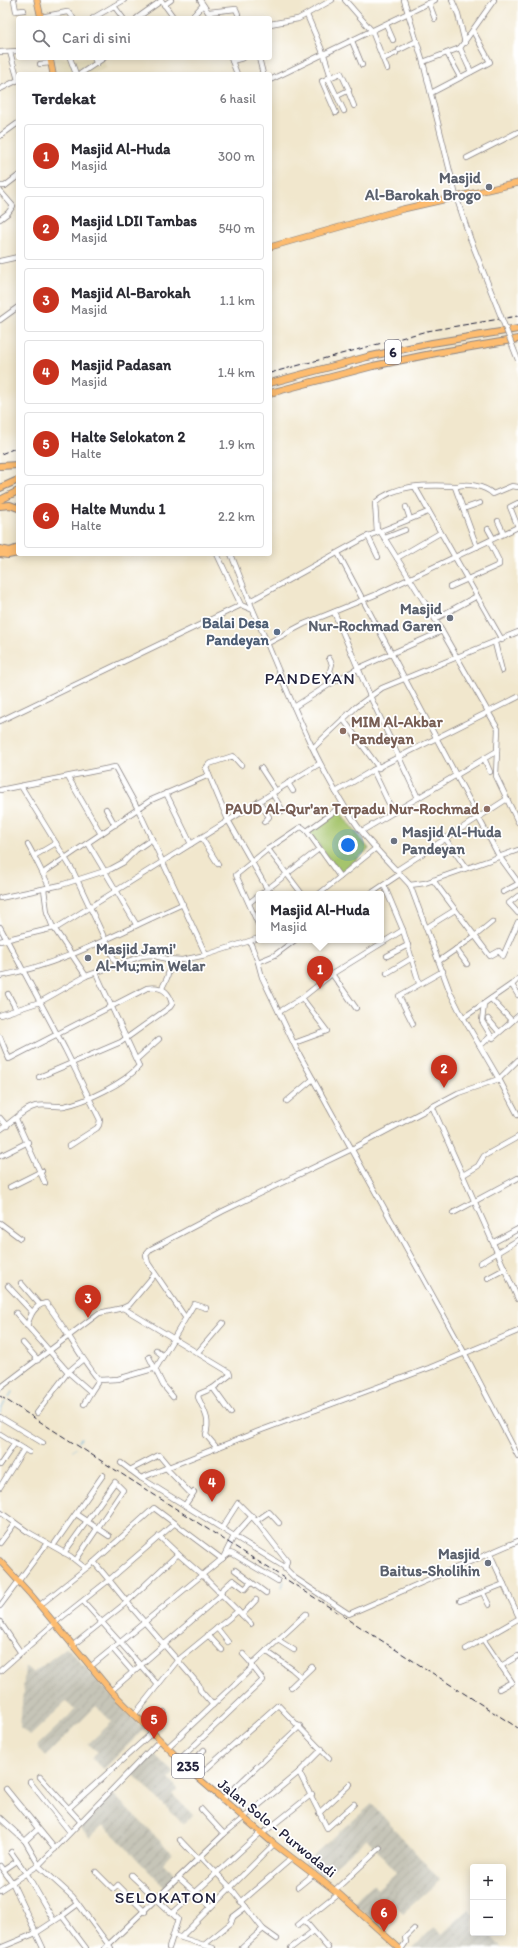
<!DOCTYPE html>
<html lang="id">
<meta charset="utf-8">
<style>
body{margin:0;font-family:Itim,sans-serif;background:#f7f7f7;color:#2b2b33}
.controls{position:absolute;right:12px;bottom:12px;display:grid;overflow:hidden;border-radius:4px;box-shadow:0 2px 10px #0003}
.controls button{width:36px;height:36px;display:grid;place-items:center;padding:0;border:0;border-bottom:1px solid #e1e1e2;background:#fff;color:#2b2b33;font:20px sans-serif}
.you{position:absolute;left:348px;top:845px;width:14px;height:14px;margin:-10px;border:3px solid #fff;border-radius:50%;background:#1a73e8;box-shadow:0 0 0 6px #1a73e833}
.badge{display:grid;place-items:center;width:26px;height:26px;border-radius:50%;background:#c8321e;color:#fff;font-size:13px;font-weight:700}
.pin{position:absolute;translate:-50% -33px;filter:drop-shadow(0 1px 2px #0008)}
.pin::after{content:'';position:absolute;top:21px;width:14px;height:12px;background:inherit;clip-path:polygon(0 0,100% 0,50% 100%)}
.popup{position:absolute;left:256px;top:891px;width:128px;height:52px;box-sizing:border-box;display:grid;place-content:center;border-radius:4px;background:#fff;filter:drop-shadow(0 1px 3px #0005);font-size:13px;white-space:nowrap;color:#7c7c81}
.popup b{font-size:15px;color:#2b2b33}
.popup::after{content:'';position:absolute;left:50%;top:100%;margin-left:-8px;border:8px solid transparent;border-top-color:#fff}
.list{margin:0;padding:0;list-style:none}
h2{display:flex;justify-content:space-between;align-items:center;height:52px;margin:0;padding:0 16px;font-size:17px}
h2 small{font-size:13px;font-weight:400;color:#7c7c81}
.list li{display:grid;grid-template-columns:26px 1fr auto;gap:12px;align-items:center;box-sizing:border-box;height:64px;margin:0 8px 8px;padding:0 8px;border:1px solid #e1e1e2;border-radius:4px}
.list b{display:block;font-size:15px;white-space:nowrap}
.list p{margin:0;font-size:13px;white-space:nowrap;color:#7c7c81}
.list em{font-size:13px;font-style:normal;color:#7c7c81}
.icon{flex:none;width:22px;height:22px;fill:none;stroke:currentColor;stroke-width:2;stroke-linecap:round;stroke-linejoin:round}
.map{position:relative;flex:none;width:518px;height:1948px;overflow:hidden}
.search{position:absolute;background:#fff;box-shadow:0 2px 10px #0003;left:16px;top:16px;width:256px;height:44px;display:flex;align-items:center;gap:10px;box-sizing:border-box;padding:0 14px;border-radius:4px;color:#7c7c81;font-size:15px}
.panel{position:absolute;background:#fff;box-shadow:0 2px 10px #0003;left:16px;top:72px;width:256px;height:484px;border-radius:4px}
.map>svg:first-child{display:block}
</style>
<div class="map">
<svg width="518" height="1948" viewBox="0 0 518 1948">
<defs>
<pattern id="industrial-furrows" width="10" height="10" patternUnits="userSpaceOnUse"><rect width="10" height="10" fill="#c6c5b8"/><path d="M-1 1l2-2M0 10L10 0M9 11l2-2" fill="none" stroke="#aaa99f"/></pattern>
</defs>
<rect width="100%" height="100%" fill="#fff"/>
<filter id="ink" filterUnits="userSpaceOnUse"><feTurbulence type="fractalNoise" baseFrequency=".025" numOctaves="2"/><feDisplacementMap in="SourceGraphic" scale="8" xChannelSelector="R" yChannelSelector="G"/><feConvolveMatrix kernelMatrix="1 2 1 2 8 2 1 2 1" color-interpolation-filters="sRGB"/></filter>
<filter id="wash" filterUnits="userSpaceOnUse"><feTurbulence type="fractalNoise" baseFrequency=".012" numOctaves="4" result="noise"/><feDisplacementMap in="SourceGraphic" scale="16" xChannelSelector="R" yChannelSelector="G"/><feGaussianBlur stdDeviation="0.9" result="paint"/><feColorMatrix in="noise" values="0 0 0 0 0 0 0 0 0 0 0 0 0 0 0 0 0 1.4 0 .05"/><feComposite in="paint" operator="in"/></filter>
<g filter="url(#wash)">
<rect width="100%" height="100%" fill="#f1e7cd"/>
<path fill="#e4dbba" d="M51,58H102L107,68L92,74H55Z"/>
<g fill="url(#industrial-furrows)">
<path d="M67,1647L143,1730L104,1769L91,1758L98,1752L88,1744L112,1722L96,1706L46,1756L37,1746L75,1710L66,1702L30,1736L20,1728L25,1666L33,1673Z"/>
<path d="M153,1753L174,1773L169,1779L178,1789L172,1794L193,1815L183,1824L133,1774Z"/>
<path d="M113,1794L172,1853L163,1863L177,1877L166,1889L104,1825L90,1838L80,1827Z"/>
<path d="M372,1804L440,1880L403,1913L388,1898L378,1907L389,1918L380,1926L353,1903L373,1884L377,1889L397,1872L367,1839L322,1877L303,1864Z"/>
<path d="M469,1909L473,1914V1933H489L501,1948H413L434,1927L442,1934Z"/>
</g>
<path fill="#a5c46c" stroke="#647354" d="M339,811L369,849L340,873L309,832Z"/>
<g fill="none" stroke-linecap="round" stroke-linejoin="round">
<g stroke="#57a7d1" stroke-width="1">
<path d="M9,1397L12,1392"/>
<path d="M0,1412L5,1402"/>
<path d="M79,1442L81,1438"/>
<path d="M73,1450L75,1448"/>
<path d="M282,1587L284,1581"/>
</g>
</g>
</g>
<g filter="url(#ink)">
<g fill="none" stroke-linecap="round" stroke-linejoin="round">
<g stroke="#8a8484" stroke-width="6">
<g id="minor">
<path d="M14,0L16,11L24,10"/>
<path d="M161,0L174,18"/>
<path d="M200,0L212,18"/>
<path d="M345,0L372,31L383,59L396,53"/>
<path d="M404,0L423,62L456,196L470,238"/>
<path d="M452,0L458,14L465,43"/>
<path d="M429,3L435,19"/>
<path d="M164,5L171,0"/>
<path d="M114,6L123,18"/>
<path d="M209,12L236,9L238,14"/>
<path d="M307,15L324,55L331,77"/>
<path d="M41,17L67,12L70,13L73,18"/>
<path d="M93,18L124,0"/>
<path d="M137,18L161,1"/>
<path d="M191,18L203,5"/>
<path d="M270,24L298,19L332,0"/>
<path d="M386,24L393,40"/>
<path d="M352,41L362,65"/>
<path d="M399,50L417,41"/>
<path d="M0,52L18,51"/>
<path d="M10,52L18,80"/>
<path d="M447,53L460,77"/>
<path d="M70,58L76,74"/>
<path d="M94,58L97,64"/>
<path d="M231,58L237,74"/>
<path d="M259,58L263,74"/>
<path d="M383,59L387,69"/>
<path d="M232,61L243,58"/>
<path d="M423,62L460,48"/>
<path d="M40,64L51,63"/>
<path d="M471,72L460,48L494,0"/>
<path d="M80,74L104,58"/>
<path d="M328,78L344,111"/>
<path d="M270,80L435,0"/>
<path d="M0,89L18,80"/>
<path d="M348,91L354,106"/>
<path d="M431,93L490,62L473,31"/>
<path d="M336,113L322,81L341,73L349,90L337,96"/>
<path d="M0,136L18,123"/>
<path d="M467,158L518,132"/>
<path d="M0,186H5L18,176"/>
<path d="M0,191L13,206L8,213L0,219"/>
<path d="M0,261L18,257"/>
<path d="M0,320L18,307"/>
<path d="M415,487L502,640"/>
<path d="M406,507L410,519"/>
<path d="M463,509L480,503"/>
<path d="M498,521L504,534"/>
<path d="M488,529L493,538"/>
<path d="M377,532L375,503C396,483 430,485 457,486"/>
<path d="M368,536L378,557"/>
<path d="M385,538L405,530"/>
<path d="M477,547L455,487C466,482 485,486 493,494L512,486L518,487"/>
<path d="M338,553L499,856L518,882"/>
<path d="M217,554L241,605L253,610C284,681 310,756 354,821C369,844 391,864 410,885L425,883L518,850"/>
<path d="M231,554L253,610"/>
<path d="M397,558L440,533"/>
<path d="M450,587L499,565V561L489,541"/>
<path d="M250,601L366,537L428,512"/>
<path d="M334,612L370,696L418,798"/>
<path d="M435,619L477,596"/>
<path d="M268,643L304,624L375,595L518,527L510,507L518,503"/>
<path d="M495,643L502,671"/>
<path d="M329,658L332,664L330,671L335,681"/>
<path d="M294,707L335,681L359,668L442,631"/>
<path d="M343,719L379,768"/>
<path d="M0,721L241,605"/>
<path d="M313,748L356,707L382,688L518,632"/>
<path d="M497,751L496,776L518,822"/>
<path d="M484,758L490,772"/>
<path d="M241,765L233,756L209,764L206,768L228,820L270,894"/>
<path d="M261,768L276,791"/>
<path d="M373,770L393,812"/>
<path d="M68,777L101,834"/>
<path d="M288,783L293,791"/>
<path d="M21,786L73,871L117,965"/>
<path d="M0,790L115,767L138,809L206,955L259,938"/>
<path d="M336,792L373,770L518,697"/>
<path d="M166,793L191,844"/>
<path d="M272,793L283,811"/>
<path d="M259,801L269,817L264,822"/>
<path d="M106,809L115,825"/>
<path d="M362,831L497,751L498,729L435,619L380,531"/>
<path d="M201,837L218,864"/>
<path d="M445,838L466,868"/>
<path d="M88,843L136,924"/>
<path d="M28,845L34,856"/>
<path d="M268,849L302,894"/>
<path d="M397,870L507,799"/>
<path d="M43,874L34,856L56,843"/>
<path d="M340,877L307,831L343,805"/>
<path d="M433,880L475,936L439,961"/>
<path d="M384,885L403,930L419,983"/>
<path d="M410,885L450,992L460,1012L499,1079L518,1060"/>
<path d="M50,888L43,874L46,871L151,800L209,775"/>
<path d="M44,889L47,912L52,925L86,976"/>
<path d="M503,892L518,884"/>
<path d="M261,894L319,849"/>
<path d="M319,894L376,848"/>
<path d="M370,894L400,874"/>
<path d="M518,896L509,903L518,913"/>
<path d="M0,898L61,885L111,869L124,862L136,850L152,839"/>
<path d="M249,903L259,895"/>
<path d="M492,922L475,936L490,956L499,951L503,956L518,922"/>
<path d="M259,926L236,875L268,849L299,828L302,827L307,831"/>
<path d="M0,927L65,1049L100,1120L99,1125L97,1128L69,1146"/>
<path d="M426,928L455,910"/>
<path d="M0,941L58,927L319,764"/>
<path d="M250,942L258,962L262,977L298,1052L465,1354L518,1456"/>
<path d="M456,949L467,964"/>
<path d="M387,956L408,945"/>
<path d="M258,962L275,955L295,940"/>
<path d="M387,973L412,958"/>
<path d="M332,974L356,1008"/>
<path d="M0,976C65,964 123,930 183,904"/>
<path d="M518,979L512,985L518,995"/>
<path d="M162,988L167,978L172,960"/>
<path d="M8,994L16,1009"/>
<path d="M491,999L512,1021"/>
<path d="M484,1004L482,1021L491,1036"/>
<path d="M279,1012L302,998L332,974L403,930"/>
<path d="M0,1015L40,1002L86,976L142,956L151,955L167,959L182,960L206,955"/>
<path d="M463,1018L512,984"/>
<path d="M488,1019L499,1032"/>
<path d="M413,1024L399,996L443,971"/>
<path d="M0,1037L9,1059L147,988C160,986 169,990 172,1004L170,1007L121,1042L39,1077"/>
<path d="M294,1043L327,1031L302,998"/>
<path d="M480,1046L491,1036L493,1038L518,1016"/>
<path d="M137,1059L159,1039"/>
<path d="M287,1101L313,1079"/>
<path d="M432,1106L518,1299"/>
<path d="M0,1118L7,1126"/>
<path d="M16,1119L45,1183"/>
<path d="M0,1130C11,1123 23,1109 36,1106C45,1104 54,1107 64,1106C86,1102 125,1083 139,1066L96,973"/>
<path d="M0,1156L28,1142"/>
<path d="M463,1175L478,1166L484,1156L518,1137"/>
<path d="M10,1187L42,1171"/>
<path d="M453,1213L518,1178"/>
<path d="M0,1223L20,1238"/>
<path d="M494,1242L518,1229"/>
<path d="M480,1263L518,1240"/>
<path d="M488,1278L505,1269"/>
<path d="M21,1283L40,1305"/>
<path d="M8,1286L32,1312"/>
<path d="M123,1308L229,1372L230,1375L213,1388L231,1413"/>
<path d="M16,1313L68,1372L91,1392L84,1404"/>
<path d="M185,1317L148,1263L146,1255L151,1249L223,1211L352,1149L458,1093L499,1079L518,1115"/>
<path d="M27,1326C30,1316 34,1305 46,1303C66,1328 79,1356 99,1380L118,1379L156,1368L194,1304L206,1308"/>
<path d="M23,1343L38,1360"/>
<path d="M156,1350L163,1356"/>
<path d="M198,1352L223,1323"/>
<path d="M149,1357L163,1385L173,1397"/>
<path d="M0,1388L99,1313L123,1308L129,1305L155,1274"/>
<path d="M213,1388L199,1394L198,1397C205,1413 210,1418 206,1435L217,1448"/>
<path d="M91,1392L99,1380"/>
<path d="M37,1413L68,1372L82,1360"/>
<path d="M0,1417L43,1443"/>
<path d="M0,1434L29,1452"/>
<path d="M121,1463L141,1478"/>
<path d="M0,1465L15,1443"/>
<path d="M166,1468L192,1495"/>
<path d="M130,1470L159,1455L169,1467"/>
<path d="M0,1487L24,1449"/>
<path d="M185,1505L194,1492"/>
<path d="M0,1512L28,1532L70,1556L85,1568"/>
<path d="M76,1514L109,1536"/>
<path d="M252,1516L234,1536L283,1566L295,1578L349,1614L518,1541"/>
<path d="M256,1521L287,1561L285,1569"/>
<path d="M222,1528L238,1503L256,1521L269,1512L279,1523"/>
<path d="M159,1536L178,1554"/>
<path d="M0,1543L15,1523"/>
<path d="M53,1546L103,1475"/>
<path d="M64,1553L115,1482L123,1490L76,1560"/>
<path d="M490,1554L518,1615"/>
<path d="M223,1558L230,1553L233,1554L278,1581"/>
<path d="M94,1562L154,1508L222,1559"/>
<path d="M235,1570L266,1593"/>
<path d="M220,1592L233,1580L245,1589L251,1582"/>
<path d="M483,1593L489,1605"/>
<path d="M83,1601L158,1685"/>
<path d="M460,1601L504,1584"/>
<path d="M40,1605L94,1562L109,1580L175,1523"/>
<path d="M0,1606L47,1543"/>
<path d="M238,1611L242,1615L256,1600"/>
<path d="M242,1615L251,1624"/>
<path d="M0,1622L21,1653"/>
<path d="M217,1628L228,1642"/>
<path d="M208,1635L222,1650"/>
<path d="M483,1639L512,1682L499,1689"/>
<path d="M278,1640L294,1650"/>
<path d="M72,1646L127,1602L199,1685L200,1690L213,1705"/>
<path d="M112,1648L132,1671"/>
<path d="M466,1649L518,1619"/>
<path d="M266,1651L292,1669L301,1677"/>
<path d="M243,1654L252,1664"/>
<path d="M501,1666L518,1656"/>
<path d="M0,1671L57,1621L109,1580L127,1602L178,1554L202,1575L90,1667"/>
<path d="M291,1687L312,1667"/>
<path d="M111,1691L222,1594"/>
<path d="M134,1715L177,1661L238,1611L202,1575L223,1558L234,1536L141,1478L259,1431L429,1368L518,1331"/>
<path d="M148,1729L164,1712"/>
<path d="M168,1747L253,1667L252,1664L306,1614"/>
<path d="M180,1759L263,1680L253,1667"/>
<path d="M188,1766L204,1750"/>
<path d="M299,1772L327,1828L354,1804"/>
<path d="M40,1777L80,1821"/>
<path d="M197,1777L278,1705L329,1758"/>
<path d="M30,1782L70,1832"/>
<path d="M6,1789L55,1849"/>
<path d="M222,1800L300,1726"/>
<path d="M69,1808L152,1733"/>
<path d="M201,1809L224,1834"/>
<path d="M319,1813L350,1784"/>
<path d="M0,1818L25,1841L40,1867L73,1897L111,1948"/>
<path d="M262,1834L312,1794"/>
<path d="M180,1840L198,1859"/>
<path d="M25,1841L38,1829"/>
<path d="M11,1852L28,1876L54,1921"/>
<path d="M201,1857L231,1888L263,1929L277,1939"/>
<path d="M0,1866L12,1882L43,1948"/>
<path d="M4,1870L17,1861"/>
<path d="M96,1872L112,1888L114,1889L118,1885L145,1912"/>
<path d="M131,1875L178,1919L169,1948"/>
<path d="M179,1878L211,1906"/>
<path d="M298,1887L314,1874"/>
<path d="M0,1890L39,1865L160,1740"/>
<path d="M335,1890L380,1848"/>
<path d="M241,1902L292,1858"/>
<path d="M173,1913L260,1833"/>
<path d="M62,1916L78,1904"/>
<path d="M304,1920L328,1948"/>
<path d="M298,1925L338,1893"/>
<path d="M173,1935L213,1948"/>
<path d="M181,1937L274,1844"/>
<path d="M204,1945L231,1923L233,1917L246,1907"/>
<path d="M0,1948L36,1933L62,1916L86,1948"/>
<path d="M105,1948L224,1834L299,1772L322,1749"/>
<path d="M242,1948L263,1929"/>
<path d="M291,1948L313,1931"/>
<path d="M402,1948L406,1942L405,1938L414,1929"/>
</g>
</g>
<g stroke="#8a8484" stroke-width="7">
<g id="major">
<path d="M37,0L41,18"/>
<path d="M50,58L53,74"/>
<path d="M270,247L403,209L518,183"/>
<path d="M0,1561L31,1595L111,1691L197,1777L274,1844L338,1893L399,1948"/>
</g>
</g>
<g stroke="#8a8484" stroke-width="8">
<g id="highway">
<path d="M270,383L367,357L432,343L518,329"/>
<path d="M270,393L373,366L436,353L518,339"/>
<path d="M0,466L18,465"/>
<path d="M0,488L18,480"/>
<path d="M0,500L18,491"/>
<path d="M0,506L10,505L18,508"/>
<path d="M0,549L10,551L18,548"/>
<path d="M0,554L8,555L18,553"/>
</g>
</g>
<use href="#minor" stroke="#fff" stroke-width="4.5"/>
<use href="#major" stroke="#fdbc6f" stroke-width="5.5"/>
<use href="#highway" stroke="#fdbc6f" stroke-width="6"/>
<g stroke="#22223b" stroke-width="1" stroke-dasharray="6 3" stroke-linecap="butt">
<path d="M270,373L427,331L518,316"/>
<path d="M1,454L18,447"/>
<path d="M0,1396L518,1728"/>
</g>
<g stroke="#8a8484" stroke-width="6" stroke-linecap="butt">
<path id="minor-bridge" d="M470,238L518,360"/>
</g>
<use href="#minor-bridge" stroke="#fff" stroke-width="4.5"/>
</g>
</g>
<g fill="#6b7280" stroke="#fff" stroke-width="1.5">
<circle cx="489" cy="187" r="4"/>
<circle cx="450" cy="618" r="4"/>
<circle cx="394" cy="841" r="4"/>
<circle cx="88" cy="958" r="4"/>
<circle cx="488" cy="1563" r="4"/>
</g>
<circle fill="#5c6f8a" stroke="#fff" stroke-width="1.5" cx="277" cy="632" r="4"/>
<g fill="#8d6e63" stroke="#fff" stroke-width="1.5">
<circle cx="343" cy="731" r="4"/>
<circle cx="487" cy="809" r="4"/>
</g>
<g text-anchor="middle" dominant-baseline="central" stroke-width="3.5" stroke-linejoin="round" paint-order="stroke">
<g fill="#fff" stroke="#646476" stroke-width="1">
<rect x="385" y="340" width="16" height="24" rx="3"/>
<rect x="172" y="1754" width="32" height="24" rx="3"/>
</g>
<g font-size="14" font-weight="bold" fill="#22223b">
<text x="393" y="352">6</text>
<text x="188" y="1766">235</text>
</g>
<g font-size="15" font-weight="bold" fill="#5b616d" stroke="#fff" text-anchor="end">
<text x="481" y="178">Masjid<tspan x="481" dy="17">Al-Barokah Brogo</tspan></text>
<text x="442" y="609">Masjid<tspan x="442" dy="17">Nur-Rochmad Garen</tspan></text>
<text x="402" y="832" text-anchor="start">Masjid Al-Huda<tspan x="402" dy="17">Pandeyan</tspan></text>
<text x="96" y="949" text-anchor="start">Masjid Jami'<tspan x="96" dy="17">Al-Mu;min Welar</tspan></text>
<text x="480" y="1554">Masjid<tspan x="480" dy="17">Baitus-Sholihin</tspan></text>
</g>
<g font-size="15" font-weight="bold" fill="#4e5e75" stroke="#fff" text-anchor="end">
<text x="269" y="623">Balai Desa<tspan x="269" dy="17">Pandeyan</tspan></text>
</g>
<g font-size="15" font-weight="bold" fill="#785e54" stroke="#fff" text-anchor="start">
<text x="351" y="722">MIM Al-Akbar<tspan x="351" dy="17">Pandeyan</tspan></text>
<text x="479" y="809" text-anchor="end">PAUD Al-Qur'an Terpadu Nur-Rochmad</text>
</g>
<g font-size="15" fill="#22223b" stroke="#fff">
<text transform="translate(277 1828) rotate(39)">Jalan Solo - Purwodadi</text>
</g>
<g font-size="17" letter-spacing="1" fill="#22223b" stroke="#fff">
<text x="310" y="678">PANDEYAN</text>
<text x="166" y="1897">SELOKATON</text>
</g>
</g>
</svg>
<div class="controls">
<button>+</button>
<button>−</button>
</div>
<div class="you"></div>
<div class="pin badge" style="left:320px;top:989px">1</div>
<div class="popup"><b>Masjid Al-Huda</b>Masjid</div>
<div class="pin badge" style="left:444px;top:1088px">2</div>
<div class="pin badge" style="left:88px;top:1318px">3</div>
<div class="pin badge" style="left:212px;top:1502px">4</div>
<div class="pin badge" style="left:154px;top:1739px">5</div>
<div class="pin badge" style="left:384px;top:1932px">6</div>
<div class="search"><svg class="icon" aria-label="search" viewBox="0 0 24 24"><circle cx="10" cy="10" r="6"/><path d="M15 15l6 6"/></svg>Cari di sini</div>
<section class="panel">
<h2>Terdekat<small>6 hasil</small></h2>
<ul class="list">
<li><span class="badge">1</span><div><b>Masjid Al-Huda</b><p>Masjid</p></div><em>300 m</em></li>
<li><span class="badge">2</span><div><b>Masjid LDII Tambas</b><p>Masjid</p></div><em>540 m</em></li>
<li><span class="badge">3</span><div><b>Masjid Al-Barokah</b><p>Masjid</p></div><em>1.1 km</em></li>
<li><span class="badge">4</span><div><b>Masjid Padasan</b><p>Masjid</p></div><em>1.4 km</em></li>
<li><span class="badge">5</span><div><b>Halte Selokaton 2</b><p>Halte</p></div><em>1.9 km</em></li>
<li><span class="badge">6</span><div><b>Halte Mundu 1</b><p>Halte</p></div><em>2.2 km</em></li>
</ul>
</section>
</div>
